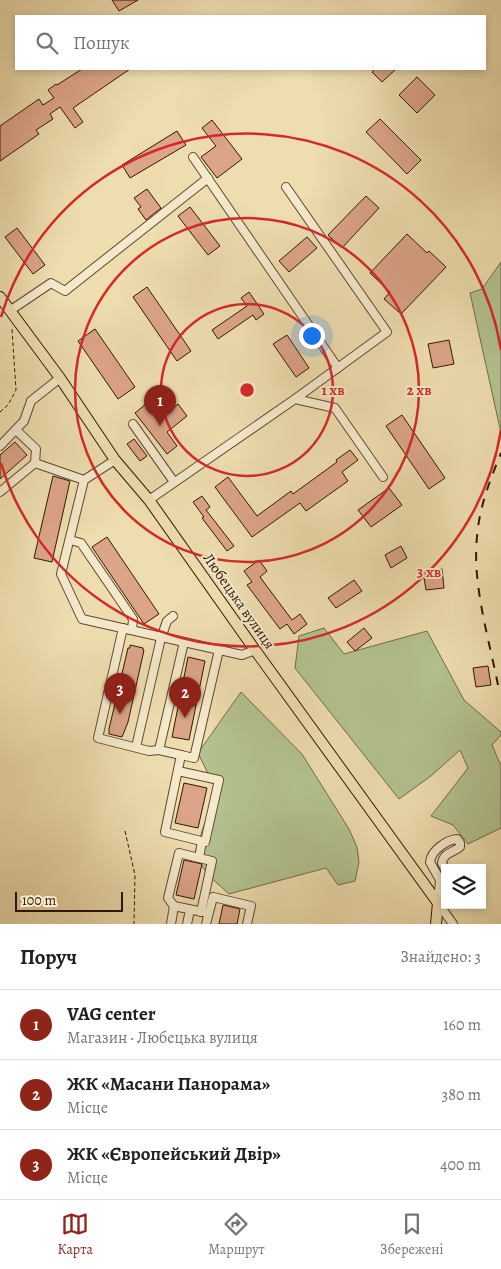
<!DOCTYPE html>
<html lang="uk">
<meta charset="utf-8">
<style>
body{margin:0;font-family:Alegreya,serif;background:#f2f2f2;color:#202124}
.controls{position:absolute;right:15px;bottom:15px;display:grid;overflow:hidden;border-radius:0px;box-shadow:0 2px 8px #0003}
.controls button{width:45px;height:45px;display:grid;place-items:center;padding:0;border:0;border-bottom:1px solid #e0e0e0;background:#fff;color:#202124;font:25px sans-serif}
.scale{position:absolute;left:15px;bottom:12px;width:108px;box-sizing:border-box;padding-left:5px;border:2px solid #321700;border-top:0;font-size:14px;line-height:18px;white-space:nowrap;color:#321700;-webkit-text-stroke:4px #f4e9cb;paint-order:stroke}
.you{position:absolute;left:311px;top:335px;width:18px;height:18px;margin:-12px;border:4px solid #fff;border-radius:50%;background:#1a73e8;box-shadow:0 0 0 8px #1a73e833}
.badge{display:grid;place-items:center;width:32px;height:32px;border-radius:50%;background:#8f2418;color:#fff;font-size:16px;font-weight:700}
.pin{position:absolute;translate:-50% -41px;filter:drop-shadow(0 1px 2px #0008)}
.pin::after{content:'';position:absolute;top:26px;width:18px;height:15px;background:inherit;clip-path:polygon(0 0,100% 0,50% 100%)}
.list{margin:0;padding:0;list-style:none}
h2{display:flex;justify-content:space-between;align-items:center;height:65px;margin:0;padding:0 20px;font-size:21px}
h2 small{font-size:16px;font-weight:400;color:#757577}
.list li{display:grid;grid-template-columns:32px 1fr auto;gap:15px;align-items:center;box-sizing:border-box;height:70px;padding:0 20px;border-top:1px solid #e0e0e0}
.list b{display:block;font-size:19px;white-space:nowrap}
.list p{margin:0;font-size:16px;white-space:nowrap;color:#757577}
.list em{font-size:16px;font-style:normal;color:#757577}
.icon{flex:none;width:28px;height:28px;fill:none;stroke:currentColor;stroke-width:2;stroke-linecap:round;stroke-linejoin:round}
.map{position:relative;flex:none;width:501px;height:924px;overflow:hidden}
.search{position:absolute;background:#fff;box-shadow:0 2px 8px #0003;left:15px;right:15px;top:15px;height:55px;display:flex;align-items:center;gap:12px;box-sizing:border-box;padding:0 18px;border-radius:0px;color:#757577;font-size:19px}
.sheet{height:275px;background:#fff}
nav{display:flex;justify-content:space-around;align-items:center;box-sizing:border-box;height:70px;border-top:1px solid #e0e0e0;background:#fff;font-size:14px;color:#757577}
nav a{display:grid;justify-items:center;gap:2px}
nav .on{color:#8f2418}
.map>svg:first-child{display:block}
</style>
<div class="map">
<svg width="501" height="924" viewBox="0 0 501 924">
<rect width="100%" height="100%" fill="#eeddaf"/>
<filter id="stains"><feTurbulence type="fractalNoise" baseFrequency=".004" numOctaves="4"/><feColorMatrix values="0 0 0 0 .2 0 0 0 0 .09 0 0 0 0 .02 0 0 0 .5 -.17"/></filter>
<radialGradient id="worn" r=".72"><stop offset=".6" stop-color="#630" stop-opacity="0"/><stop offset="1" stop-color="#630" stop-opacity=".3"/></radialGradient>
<g fill="#b3c290" stroke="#726c48">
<path d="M501,262V433L470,293L482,289Z"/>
<path d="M324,628L344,654L427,631L464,700L501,732V735L492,745L501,766V828L468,844L453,825L431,816L468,768L460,750L431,776L399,799L295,668L299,636Z"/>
<path d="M241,692L302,754L349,829L357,847L359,862L355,881L338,885L326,868L229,894L210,877L194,855L216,790L198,753Z"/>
</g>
<g fill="#dca488" stroke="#321700">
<path d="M112,0H138L119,11Z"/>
<path d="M82,69H130L73,108L83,122L75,128L60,107L50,114L53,119L36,130L39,134L0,161V126L39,99L43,105L54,98L48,90L56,84L57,85Z"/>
<path d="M375,69H396L382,82L372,72Z"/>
<path d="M417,77L435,95L417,113L399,95Z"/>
<path d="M380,119L421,160L407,174L366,132Z"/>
<path d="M212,120L242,159L217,178L201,157L216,146L202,128Z"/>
<path d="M177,131L186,145L130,178L122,165Z"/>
<path d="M147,189L161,208L146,220L138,209L141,207L134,198Z"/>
<path d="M366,196L379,208L342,248L328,235Z"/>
<path d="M190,207L220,246L208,255L178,216Z"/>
<path d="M17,228L45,265L33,274L5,237Z"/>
<path d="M407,234L427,253L429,251L446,267L401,314L384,299L390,292L370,273Z"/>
<path d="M307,237L317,248L289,272L279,261Z"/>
<path d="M147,287L191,351L177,361L133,297Z"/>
<path d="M249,292L264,314L256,320L253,315L218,339L212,330L247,306L241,298Z"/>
<path d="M95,329L135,387L118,399L78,341Z"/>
<path d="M287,335L309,368L296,377L273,344Z"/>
<path d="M449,340L454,364L433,368L428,344Z"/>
<path d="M146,404L158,420L178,404L187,416L167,432L177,446L167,454L135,413Z"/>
<path d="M402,415L445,478L429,489L386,426Z"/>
<path d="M134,439L147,456L140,461L127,444Z"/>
<path d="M15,442L27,455L0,479V455Z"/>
<path d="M350,450L358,460L342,472L348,481L306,511L300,503L252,537L215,487L228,477L257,516L291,491L293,494L337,462L336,460Z"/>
<path d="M53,476L70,481L52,562L34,558Z"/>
<path d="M389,488L402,505L371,527L358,510Z"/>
<path d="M202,496L210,507L206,510L234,546L227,551L202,518L204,517L193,502Z"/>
<path d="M107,537L159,614L144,624L92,547Z"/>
<path d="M401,546L407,558L391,568L385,555Z"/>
<path d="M259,560L267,571L260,577L292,620L300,614L307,624L294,634L287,624L280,629L247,585L252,582L244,571Z"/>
<path d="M442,569L444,588L426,590L423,572Z"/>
<path d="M354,580L362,591L336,608L328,598Z"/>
<path d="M364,628L372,638L355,651L347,642Z"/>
<path d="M130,645L143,648V650H144L128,722L122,737L109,734V729L128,648H130Z"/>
<path d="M188,657L205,661L189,740L172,737Z"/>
<path d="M488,666L491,685L476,687L473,668Z"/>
<path d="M184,783L207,788L198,828L175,823Z"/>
<path d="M184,860L202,864L194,899L176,895Z"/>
<path d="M223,905L240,909L237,924H219Z"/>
</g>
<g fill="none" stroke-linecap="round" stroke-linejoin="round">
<g stroke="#61482c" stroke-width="10">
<g id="minor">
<path d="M193,157L338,368"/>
<path d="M286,187L387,332L295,399"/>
<path d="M11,310L51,283L65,291L208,178"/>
<path d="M133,424L174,482"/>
<path d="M0,446L24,421L31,401L60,378"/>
<path d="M115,460L84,480L61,574L82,619L184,642"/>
<path d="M35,463L84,480"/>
<path d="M0,492L35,463L36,449L16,430"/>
<path d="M149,500L295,399L335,408L383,477"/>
<path d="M70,540L81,543L133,619L132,630"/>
<path d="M123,628L98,738L149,751L159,750"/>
<path d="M136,747L161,638L167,621L173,616"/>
<path d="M181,755L194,758L219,650"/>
<path d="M178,771L219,780L205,842L165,832L181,755L159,750L184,642L242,655L255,650"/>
<path d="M202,841L199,858L179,853L168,898L174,906L208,913"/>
<path d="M199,858L212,861L201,912"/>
<path d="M445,869L442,863C444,852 453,853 460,847V843L457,839C446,840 431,851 430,862L440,880L438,903L453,924"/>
<path d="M171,924L174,906"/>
<path d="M187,924L190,910"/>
<path d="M206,924L213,897L251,906L247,924"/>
</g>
</g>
<g stroke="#321700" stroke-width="12">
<path id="major" d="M0,297L60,378L115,460L149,500L255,650L438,903L436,924"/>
</g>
<g stroke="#321700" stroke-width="1" stroke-dasharray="4 2.5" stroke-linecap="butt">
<path d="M0,412L8,405L16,390L12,329"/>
<path d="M125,831L135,875L134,924"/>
</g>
<use href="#minor" stroke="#f4e9cb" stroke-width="8"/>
<use href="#major" stroke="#eeddaf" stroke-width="10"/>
<path stroke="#321700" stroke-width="2" stroke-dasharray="9 9" stroke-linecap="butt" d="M498,685C489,639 472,584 477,537C479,508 490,480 501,453"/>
</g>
<g fill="none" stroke="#d62828" stroke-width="2.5">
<circle cx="247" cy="390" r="86"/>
<circle cx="247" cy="390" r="172"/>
<path d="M501 430A257 257 0 0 1 1 463M1 317A257 257 0 0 1 501 350"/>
</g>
<g text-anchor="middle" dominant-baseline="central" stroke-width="4" stroke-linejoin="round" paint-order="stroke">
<g font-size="15" fill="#321700" stroke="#f4e9cb">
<text transform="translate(239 601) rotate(55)">Любецька вулиця</text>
</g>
</g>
<circle cx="247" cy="390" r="8" fill="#d62828" stroke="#f4e9cb" stroke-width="2.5"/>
<g font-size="15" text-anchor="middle" font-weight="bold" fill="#d62828" stroke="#f4e9cb" stroke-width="4" stroke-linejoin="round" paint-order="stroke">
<text x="333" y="395">1 хв</text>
<text x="419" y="395">2 хв</text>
<text x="429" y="577">3 хв</text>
</g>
<rect width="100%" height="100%" filter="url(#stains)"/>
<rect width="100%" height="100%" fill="url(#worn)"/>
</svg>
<div class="controls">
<button><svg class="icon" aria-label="layers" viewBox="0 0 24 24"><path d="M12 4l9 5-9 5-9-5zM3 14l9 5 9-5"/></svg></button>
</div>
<div class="scale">100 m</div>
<div class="you"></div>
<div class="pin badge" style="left:160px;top:426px">1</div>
<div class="pin badge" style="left:185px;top:718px">2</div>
<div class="pin badge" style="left:120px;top:714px">3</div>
<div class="search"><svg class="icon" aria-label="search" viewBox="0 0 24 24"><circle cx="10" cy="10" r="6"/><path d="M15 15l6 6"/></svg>Пошук</div>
</div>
<section class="sheet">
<h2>Поруч<small>Знайдено: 3</small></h2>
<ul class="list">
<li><span class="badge">1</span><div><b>VAG center</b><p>Магазин · Любецька вулиця</p></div><em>160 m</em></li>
<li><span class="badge">2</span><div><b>ЖК «Масани Панорама»</b><p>Місце</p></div><em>380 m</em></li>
<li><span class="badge">3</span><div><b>ЖК «Європейський Двір»</b><p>Місце</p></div><em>400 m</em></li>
</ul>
</section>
<nav>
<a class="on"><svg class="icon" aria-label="map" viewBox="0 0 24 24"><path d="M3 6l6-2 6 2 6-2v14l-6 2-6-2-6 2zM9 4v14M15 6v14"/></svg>Карта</a>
<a><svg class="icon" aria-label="directions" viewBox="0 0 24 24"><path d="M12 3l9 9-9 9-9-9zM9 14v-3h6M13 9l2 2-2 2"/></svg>Маршрут</a>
<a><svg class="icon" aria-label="saved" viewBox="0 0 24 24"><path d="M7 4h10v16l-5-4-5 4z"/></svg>Збережені</a>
</nav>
